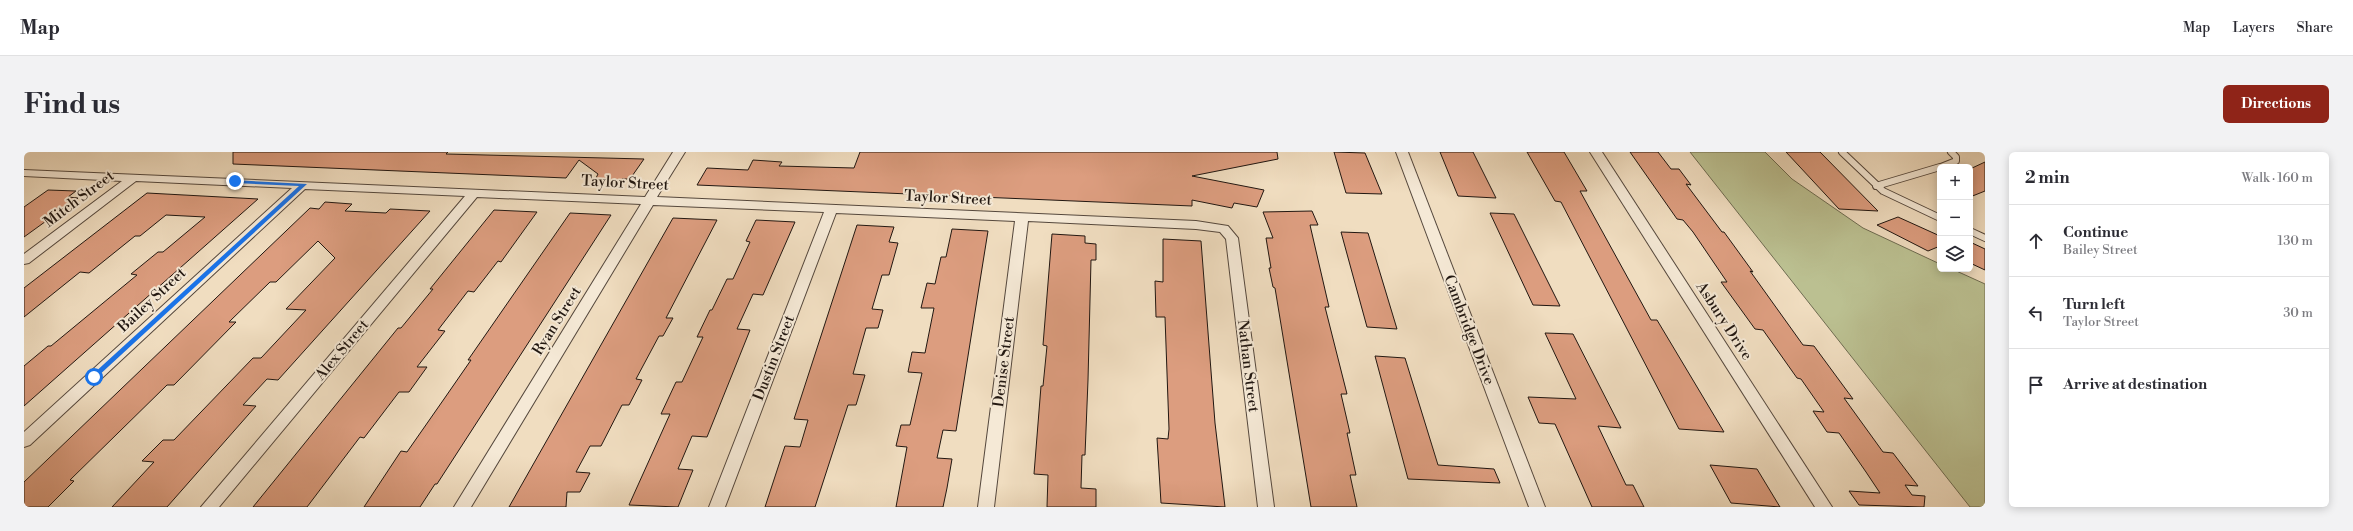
<!DOCTYPE html>
<meta charset="utf-8">
<style>
body{margin:0;font-family:"Libre Bodoni",serif;background:#f2f2f3;color:#2b2b33}
.controls{position:absolute;right:12px;top:12px;display:grid;overflow:hidden;border-radius:6px;box-shadow:0 2px 10px #0003}
.controls button{width:36px;height:36px;display:grid;place-items:center;padding:0;border:0;border-bottom:1px solid #e1e1e2;background:#fff;color:#2b2b33;font:20px sans-serif}
.stop{position:absolute;width:12px;height:12px;margin:-9px;border:3px solid #1a73e8;border-radius:50%;background:#fff}
.stop.end{background:#1a73e8;border-color:#fff;box-shadow:0 1px 4px #0008}
.list{margin:0;padding:0;list-style:none}
h2{display:flex;justify-content:space-between;align-items:center;height:52px;margin:0;padding:0 16px;font-size:17px}
h2 small{font-size:13px;font-weight:400;color:#7c7c81}
.list li{display:grid;grid-template-columns:26px 1fr auto;gap:12px;align-items:center;box-sizing:border-box;height:72px;padding:0 16px;border-top:1px solid #e1e1e2}
.list b{display:block;font-size:15px;white-space:nowrap}
.list p{margin:0;font-size:13px;white-space:nowrap;color:#7c7c81}
.list em{font-size:13px;font-style:normal;color:#7c7c81}
.icon{flex:none;width:22px;height:22px;fill:none;stroke:currentColor;stroke-width:2;stroke-linecap:round;stroke-linejoin:round}
.map{position:relative;flex:none;width:1961px;height:355px;overflow:hidden;border-radius:6px}
header{display:flex;align-items:center;gap:24px;box-sizing:border-box;height:56px;padding:0 20px;background:#fff;border-bottom:1px solid #e1e1e2}
header strong{font-size:19px}
nav{display:flex;gap:22px;margin-inline-start:auto;font-size:14px}
.intro{display:flex;align-items:center;justify-content:space-between;box-sizing:border-box;height:96px;padding:0 24px}
h1{margin:0;font-size:28px}
.button{padding:10px 18px;border-radius:6px;background:#8f2418;color:#fff;font-size:14px;font-weight:700}
main{display:flex;gap:24px;padding:0 24px}
aside{flex:1;background:#fff;border-radius:6px;box-shadow:0 2px 10px #0003}
.map>svg:first-child{display:block}
</style>
<header>
<strong>Map</strong>
<nav><a>Map</a><a>Layers</a><a>Share</a></nav>
</header>
<div class="intro"><h1>Find us</h1><a class="button">Directions</a></div>
<main>
<div class="map">
<svg width="1961" height="355" viewBox="0 0 1961 355">
<rect width="100%" height="100%" fill="#f0ddc0"/>
<filter id="stains"><feTurbulence type="fractalNoise" baseFrequency=".005" numOctaves="4"/><feColorMatrix values="0 0 0 0 .2 0 0 0 0 .09 0 0 0 0 .02 0 0 0 .5 -.17"/></filter>
<radialGradient id="worn" r=".72"><stop offset=".6" stop-color="#630" stop-opacity="0"/><stop offset="1" stop-color="#630" stop-opacity=".3"/></radialGradient>
<path fill="#bbc091" stroke="#6e6c51" d="M1666,0H1741L1768,27L1839,76L1916,112V117H1928L1961,132V355H1946Z"/>
<g fill="#dc9d7f" stroke="#211711">
<path d="M209,0H424L422,2L620,7L606,27H598L597,29L571,28L574,22L555,8L542,26L209,12Z"/>
<path d="M836,0H1253L1254,7L1168,24L1240,38L1233,55L1210,51L1208,56L1168,48V54L673,33L683,16L724,18L729,8L758,10L755,14L830,16Z"/>
<path d="M1310,0L1341,1L1358,42L1322,41Z"/>
<path d="M1416,0H1449L1472,46L1434,44Z"/>
<path d="M1503,0H1540L1563,39H1556L1627,168H1633L1700,280L1655,277L1537,50L1531,49Z"/>
<path d="M1606,0H1634L1647,17H1655L1667,33L1662,32L1698,80H1700L1729,120L1726,119L1779,193L1790,194L1829,247L1820,246L1859,300L1869,301L1894,334L1881,333L1888,343L1901,344L1900,355L1835,353L1825,339L1856,341L1842,320L1815,281L1803,280L1789,259L1800,260L1777,227L1773,226L1739,178L1731,177L1697,130H1703L1669,80L1659,68L1653,67Z"/>
<path d="M1762,0H1796L1854,59L1815,57Z"/>
<path d="M1961,10V39L1946,45V17Z"/>
<path d="M24,38L52,39L44,45L54,46L0,85V55Z"/>
<path d="M123,41L234,47L0,254V214L24,194H27L113,123L107,122L134,100H139L181,65L142,63L116,84H111L65,121L56,120L0,165V136Z"/>
<path d="M301,50L328,52L321,59L362,61L366,57L406,59L254,228L243,227L219,253L232,254L143,355H88L130,310L118,309L139,288H150L229,206H237L282,158L262,157L311,106L294,89L252,130H246L205,170H212L150,233H143L46,328L50,329L24,355H0V330L286,56L295,57Z"/>
<path d="M470,58L513,60L477,110L474,109L450,140L444,139L414,178L421,179L393,215H403L385,240H375L340,286L336,285L283,355H229L374,176H377L409,137H406Z"/>
<path d="M1288,59L1294,73H1286L1305,155H1301L1323,242H1317L1326,281H1323L1332,323H1326L1333,355H1287L1251,136L1249,135L1245,116H1247L1242,86H1249L1239,60Z"/>
<path d="M546,61L587,63L413,332H411L396,355H340L377,299L383,300L420,247L447,208H444Z"/>
<path d="M1466,61L1490,62L1536,154L1509,153Z"/>
<path d="M1874,65L1916,84V94L1904,99L1853,73Z"/>
<path d="M649,66L693,68L642,166H649L639,184H635L612,227L618,228L605,253H598L577,294H566L552,320L566,321L556,340H543L542,355H485Z"/>
<path d="M732,68L771,70L739,143L729,142L713,177L726,178L683,285L668,284L654,317L669,318L654,355L605,353L646,262H637L652,230H658L679,185H673L686,158H688L703,127H709L726,90L722,89Z"/>
<path d="M833,73L870,75L865,90L874,91L865,123H858L848,157L859,158L854,176H842L829,222L841,223L832,253H824L791,355H741L761,294L776,295L784,268L770,267Z"/>
<path d="M928,77L964,79L932,279L919,278L913,306L928,307L923,336L919,355H872L883,295L872,294L877,273H886L898,221L884,220L888,200L901,201L910,156H897L903,131L911,132L917,105H922Z"/>
<path d="M1317,80L1344,81L1373,177L1343,175Z"/>
<path d="M1028,82L1061,84V91L1072,92V108H1067L1064,228L1061,303H1058L1057,336L1072,337V355H1023L1024,323L1010,322L1017,234H1019L1023,194L1019,193Z"/>
<path d="M1139,87L1177,89L1191,271L1201,355L1137,351L1133,286L1144,287L1145,277L1141,165H1132L1131,129L1139,130Z"/>
<path d="M1946,90L1961,97V118L1946,111Z"/>
<path d="M1521,181L1549,182L1597,276L1574,274L1602,333H1609L1620,355H1568L1531,272L1515,271L1504,245L1552,247Z"/>
<path d="M1351,204L1381,206L1414,313L1470,317L1476,331L1384,327Z"/>
<path d="M1686,313L1733,317L1756,355L1707,351Z"/>
</g>
<g fill="none" stroke-linecap="round" stroke-linejoin="round">
<g stroke="#55483d" stroke-width="8">
<g id="service">
<path d="M1818,0L1859,39L1916,66"/>
<path d="M1917,15L1932,9V5L1927,0"/>
<path d="M1852,34L1916,15"/>
<path d="M1946,79L1961,86"/>
</g>
</g>
<g stroke="#55483d" stroke-width="2">
<g id="minor">
<path d="M649,0H661L633,45L1172,69L1204,74L1214,86L1250,355H1234L1202,87L1196,80L1172,77L1004,69L970,355H954L991,69L812,61L701,355H685L800,60L629,53L447,355H430L617,52L453,45L195,355H177L441,44L281,37L6,293L0,295V280L268,36L112,29L5,111L0,112V102L98,29L0,24V18L621,45Z"/>
<path d="M1372,0H1384L1521,355H1505Z"/>
<path d="M1566,0H1578L1808,355H1791Z"/>
</g>
</g>
<use href="#service" stroke="#f5e9d6" stroke-width="6"/>
<use href="#minor" fill="#f5e9d6" fill-rule="evenodd"/>
</g>
<path fill="#1a73e8" d="M209,28L283,32L72,226H68V223L275,34L211,31Z"/>
<g text-anchor="middle" dominant-baseline="central" stroke-width="4" stroke-linejoin="round" paint-order="stroke">
<g font-size="15" fill="#211711" stroke="#f5e9d6">
<text transform="translate(601 31) rotate(3)">Taylor Street</text>
<text transform="translate(924 46) rotate(3)">Taylor Street</text>
<text transform="translate(55 47) rotate(-37)">Mitch Street</text>
<text transform="translate(128 148) rotate(-43)">Bailey Street</text>
<text transform="translate(533 169) rotate(-58)">Ryan Street</text>
<text transform="translate(1700 169) rotate(57)">Asbury Drive</text>
<text transform="translate(1445 178) rotate(69)">Cambridge Drive</text>
<text transform="translate(318 198) rotate(-50)">Alex Street</text>
<text transform="translate(750 206) rotate(-69)">Dustin Street</text>
<text transform="translate(980 210) rotate(-83)">Denise Street</text>
<text transform="translate(1224 214) rotate(83)">Nathan Street</text>
</g>
</g>
<rect width="100%" height="100%" filter="url(#stains)"/>
<rect width="100%" height="100%" fill="url(#worn)"/>
</svg>
<div class="controls">
<button>+</button>
<button>−</button>
<button><svg class="icon" aria-label="layers" viewBox="0 0 24 24"><path d="M12 4l9 5-9 5-9-5zM3 14l9 5 9-5"/></svg></button>
</div>
<div class="stop" style="left:70px;top:225px"></div>
<div class="stop end" style="left:211px;top:29px"></div>
</div>
<aside>
<h2>2 min<small>Walk · 160 m</small></h2>
<ul class="list">
<li><svg class="icon" aria-label="ahead" viewBox="0 0 24 24"><path d="M12 20V5M6 11l6-6 6 6"/></svg><div><b>Continue</b><p>Bailey Street</p></div><em>130 m</em></li>
<li><svg class="icon" aria-label="left" viewBox="0 0 24 24"><path d="M17 20v-9H6M10 6l-5 5 5 5"/></svg><div><b>Turn left</b><p>Taylor Street</p></div><em>30 m</em></li>
<li><svg class="icon" aria-label="arrive" viewBox="0 0 24 24"><path d="M6 21V4h12l-3 4 3 4H6"/></svg><div><b>Arrive at destination</b></div></li>
</ul>
</aside>
</main>
